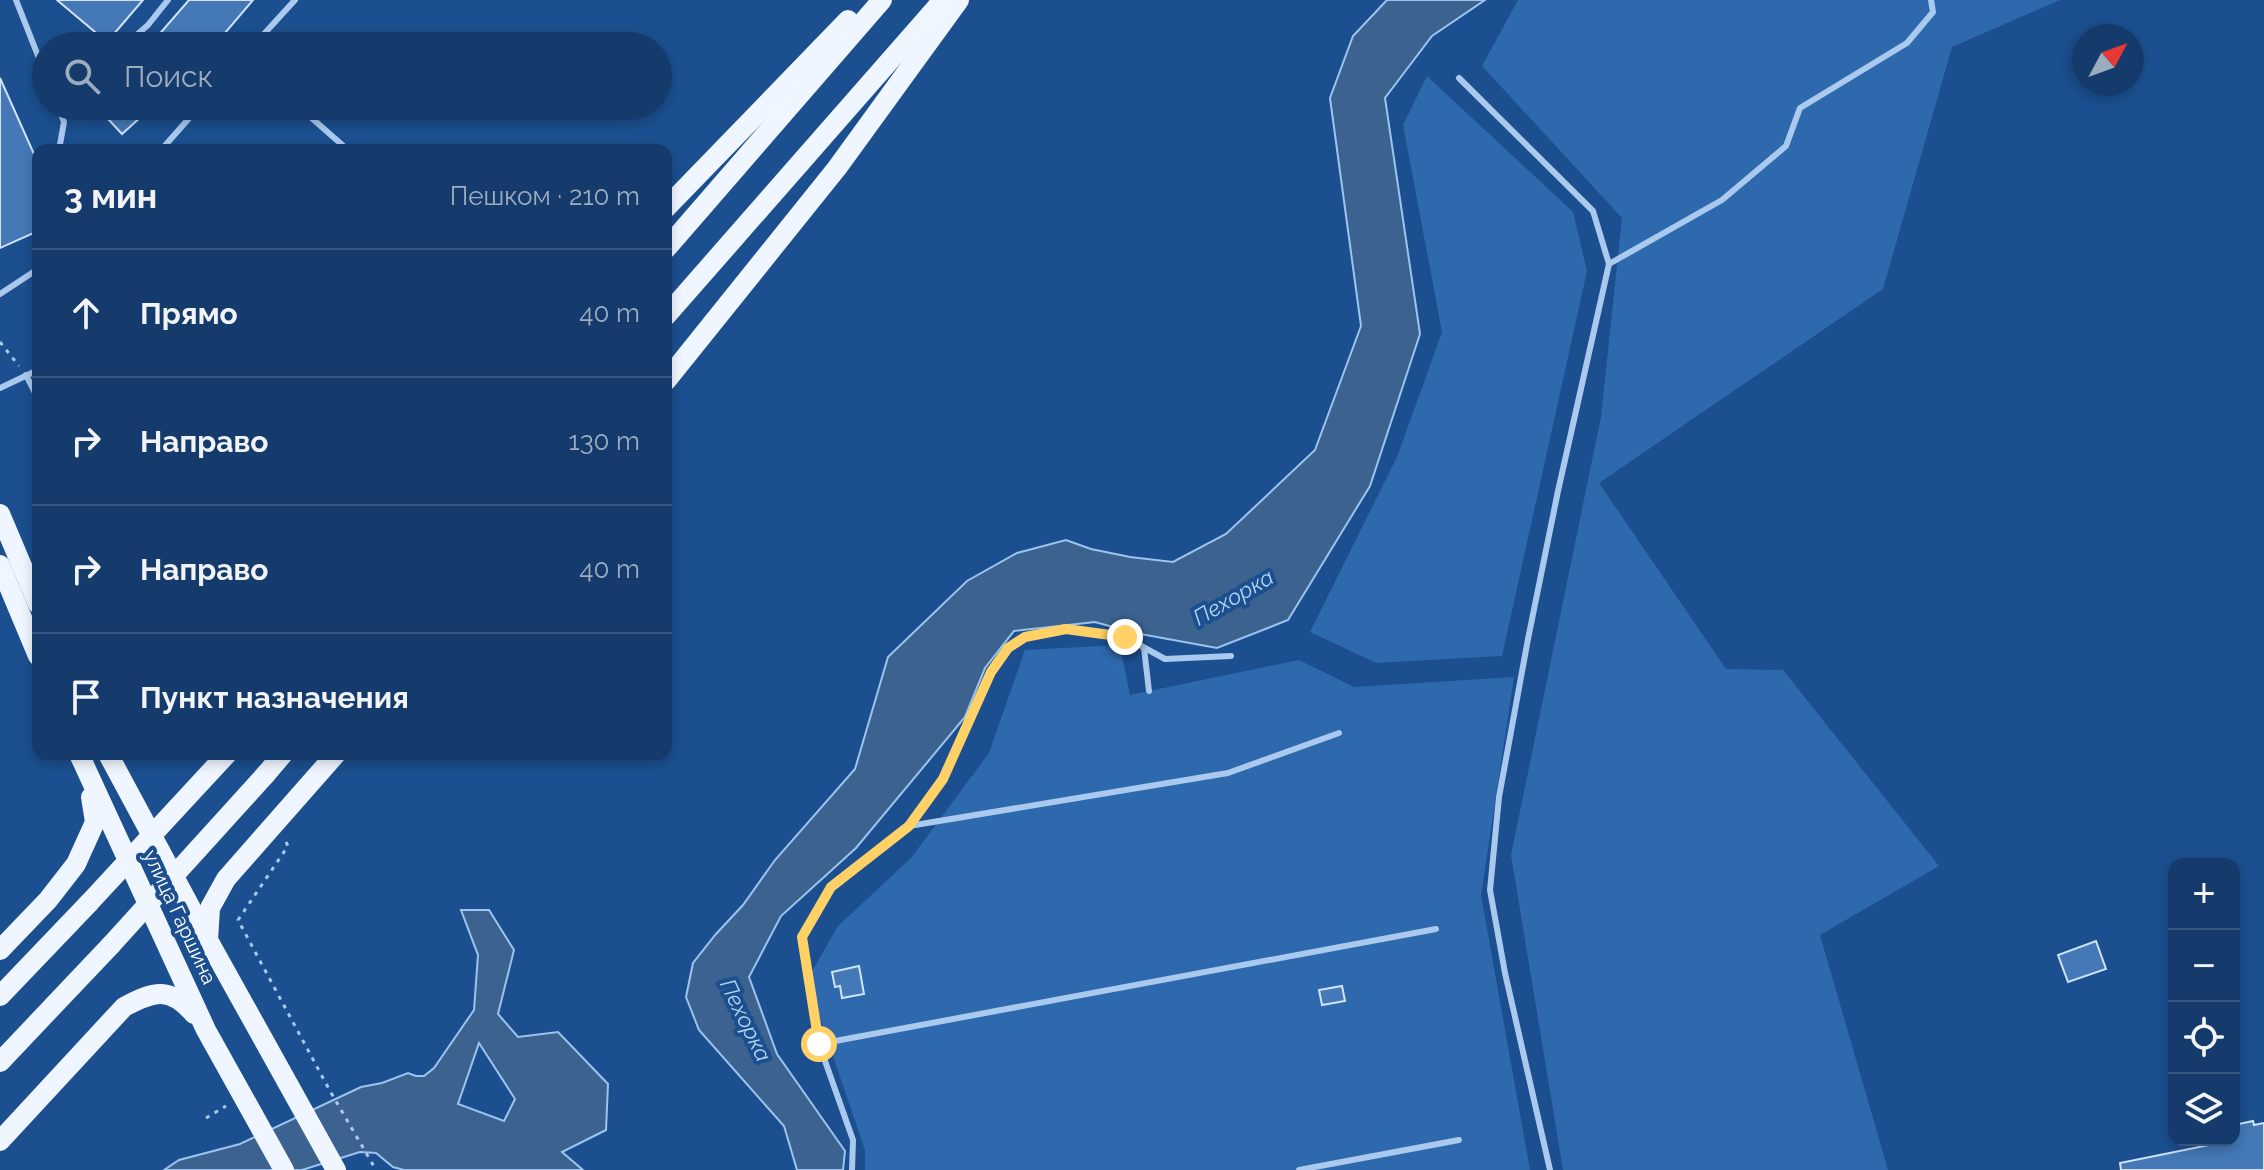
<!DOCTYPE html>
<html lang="ru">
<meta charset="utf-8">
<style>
body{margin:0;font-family:Raleway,sans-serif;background:#1d4271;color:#f1f3f6}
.controls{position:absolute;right:24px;bottom:24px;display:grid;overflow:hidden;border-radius:16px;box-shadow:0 4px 12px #0003}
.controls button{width:72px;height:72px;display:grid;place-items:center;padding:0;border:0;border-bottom:2px solid #33557e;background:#143b6b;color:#f1f3f6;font:40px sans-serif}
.compass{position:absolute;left:2072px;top:24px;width:72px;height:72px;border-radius:50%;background:#143b6b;box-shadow:0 4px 12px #0003;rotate:49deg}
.stop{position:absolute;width:24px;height:24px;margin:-18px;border:6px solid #ffd166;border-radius:50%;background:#fff}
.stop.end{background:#ffd166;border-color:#fff;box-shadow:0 2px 8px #0008}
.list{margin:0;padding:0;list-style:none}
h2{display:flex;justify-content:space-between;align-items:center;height:104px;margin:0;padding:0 32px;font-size:34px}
h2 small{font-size:26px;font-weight:400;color:#9dadc1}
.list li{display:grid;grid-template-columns:52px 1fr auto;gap:24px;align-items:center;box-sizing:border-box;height:128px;padding:0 32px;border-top:2px solid #33557e}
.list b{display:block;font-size:30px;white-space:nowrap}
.list em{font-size:26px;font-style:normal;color:#9dadc1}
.icon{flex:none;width:44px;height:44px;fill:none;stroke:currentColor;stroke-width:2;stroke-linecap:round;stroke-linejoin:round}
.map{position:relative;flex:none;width:2264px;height:1170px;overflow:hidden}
.search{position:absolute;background:#143b6b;box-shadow:0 4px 12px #0003;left:32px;top:32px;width:640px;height:88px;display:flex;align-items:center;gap:20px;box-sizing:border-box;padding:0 28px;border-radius:44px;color:#9dadc1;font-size:30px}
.panel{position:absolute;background:#143b6b;box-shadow:0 4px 12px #0003;left:32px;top:144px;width:640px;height:616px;border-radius:16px}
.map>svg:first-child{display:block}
</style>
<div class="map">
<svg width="2264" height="1170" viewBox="0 0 2264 1170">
<rect width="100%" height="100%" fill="#1b4f8f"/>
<g fill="#2e69ad">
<path d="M1518,0H2060L1952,47L1883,289L1599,483L1726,669L1783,670L1939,866L1820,935L1888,1170H1563L1511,855L1601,417L1622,218L1482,66Z"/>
<path d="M1427,76L1573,212L1587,271L1502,656L1376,663L1310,632L1397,457L1442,332L1403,125Z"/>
<path d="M1120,645L1130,695L1299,660L1354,687L1514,677L1481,895L1530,1170H865V1150L807,980L838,926L911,858L989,753L1025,650Z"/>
</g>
<g fill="#3c6290" stroke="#9cc4f0" stroke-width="2" fill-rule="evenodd">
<path d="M1387,0H1485L1432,36L1385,98L1420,334L1370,486L1288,620L1217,648L1135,633L1095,622L1014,631L985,668L965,717L856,848L781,916L749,977L777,1054L845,1151L843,1170H797L784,1126L699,1030L686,997L693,963L716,934L743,905L775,860L855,769L888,657L967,581L1017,553L1066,540L1091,549L1130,557L1173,562L1226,534L1315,450L1361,326L1330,98L1353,36Z"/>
<path d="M461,910H489L514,950L498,1014L518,1037L558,1032L608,1084L606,1130L562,1152L583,1170H404L393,1167L376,1153L360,1152L302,1170H164L179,1160L240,1144L361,1087L382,1083L408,1073L416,1076H424L434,1068L474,1010L478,955ZM479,1043L515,1099L504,1121L458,1104Z"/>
</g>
<g fill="#4478b7" stroke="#cfe3fa" stroke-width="2">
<path d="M57,0H143L107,42Z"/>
<path d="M189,0H253L214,46H149Z"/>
<path d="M0,78L38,163V231L0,248Z"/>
<path d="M96,106H153L122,134Z"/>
<path d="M2096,941L2106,969L2068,982L2058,955Z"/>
<path d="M859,966L864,994L842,998L840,986L835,987L832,972Z"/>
<path d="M1342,986L1345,1001L1322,1005L1319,990Z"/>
<path d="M2253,1121L2254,1125L2264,1123V1170H2121L2120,1163L2234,1140V1125Z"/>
</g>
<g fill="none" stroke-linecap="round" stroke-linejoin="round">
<g stroke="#a9c9ee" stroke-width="3" stroke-dasharray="4 6" stroke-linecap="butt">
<path d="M0,342L19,366"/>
<path d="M286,842L288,846L238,920L330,1091L376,1170"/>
<path d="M206,1118L226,1106"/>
</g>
<g stroke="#a9c9ee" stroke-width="6">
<path d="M16,0L46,76"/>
<path d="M124,46L148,25L168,0"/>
<path d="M253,46L295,0"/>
<path d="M1459,78L1593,211L1609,264L1558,491L1528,639L1499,797L1490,890L1505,973L1550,1170"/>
<path d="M58,106L64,122L59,150"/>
<path d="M298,106L348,150"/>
<path d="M161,150L200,106"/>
<path d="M1609,264L1722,200L1786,146L1800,108L1907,43L1933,12L1931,0"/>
<path d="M0,294L38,269"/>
<path d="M26,375L38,399"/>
<path d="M0,388L38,370"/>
<path d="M1144,648L1149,691"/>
<path d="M909,826L943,779L991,672L1008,648L1025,637L1066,629L1125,637L1165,659L1231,656"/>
<path d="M819,1044L802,937L831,887L909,826L1228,773L1339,733"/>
<path d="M852,1170L853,1140L819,1044L1436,929"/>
<path d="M1299,1170L1459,1140"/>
</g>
<g stroke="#f0f6ff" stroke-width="20">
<path d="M666,208L848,20"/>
<path d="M666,249L882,0"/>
<path d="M666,316L943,0"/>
<path d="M666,381L837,168L959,0"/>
<path d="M0,514L38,604"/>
<path d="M0,565L38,656"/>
<path d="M79,754L206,1030L284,1170"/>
<path d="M108,754L208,940L336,1170"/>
<path d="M266,774L283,754"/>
<path d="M208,940L210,908L226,879L336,754"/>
<path d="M0,950L48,900L76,864L95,822L91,797"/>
<path d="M0,996L89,903"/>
<path d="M0,1062L111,945"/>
<path d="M0,1141L124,1007C154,991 170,986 194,1014"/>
</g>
<g stroke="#f0f6ff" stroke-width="20">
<path d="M89,903L227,754"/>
<path d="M111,945L266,774"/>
</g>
</g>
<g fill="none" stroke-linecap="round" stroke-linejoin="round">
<path stroke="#ffd166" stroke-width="10" d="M819,1044L802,937L831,887L909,826L943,779L991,672L1008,648L1025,637L1066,629L1125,637"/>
</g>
<g text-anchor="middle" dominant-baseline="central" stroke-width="8" stroke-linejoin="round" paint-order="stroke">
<g font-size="20" fill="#fff" stroke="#1b4f8f">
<text transform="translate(180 917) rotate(65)">улица Гаршина</text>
</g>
<g font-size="22" font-style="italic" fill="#b5d3f5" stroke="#1b4f8f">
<text transform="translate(1233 597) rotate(-30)">Пехорка</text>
<text transform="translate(746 1020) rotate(64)">Пехорка</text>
</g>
</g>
</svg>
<div class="controls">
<button>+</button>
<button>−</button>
<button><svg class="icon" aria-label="locate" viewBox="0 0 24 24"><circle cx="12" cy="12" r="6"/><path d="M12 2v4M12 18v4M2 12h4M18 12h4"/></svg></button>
<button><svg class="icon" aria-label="layers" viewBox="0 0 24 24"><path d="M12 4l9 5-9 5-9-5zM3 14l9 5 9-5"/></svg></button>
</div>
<svg class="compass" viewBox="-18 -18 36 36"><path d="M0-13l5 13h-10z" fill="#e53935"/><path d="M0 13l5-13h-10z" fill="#9dadc1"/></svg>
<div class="stop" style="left:819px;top:1044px"></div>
<div class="stop end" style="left:1125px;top:637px"></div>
<div class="search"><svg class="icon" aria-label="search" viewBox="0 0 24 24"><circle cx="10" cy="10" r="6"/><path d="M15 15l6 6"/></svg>Поиск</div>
<section class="panel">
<h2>3 мин<small>Пешком · 210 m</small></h2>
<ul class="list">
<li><svg class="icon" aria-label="ahead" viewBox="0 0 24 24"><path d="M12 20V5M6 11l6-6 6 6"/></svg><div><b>Прямо</b></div><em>40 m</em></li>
<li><svg class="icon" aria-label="right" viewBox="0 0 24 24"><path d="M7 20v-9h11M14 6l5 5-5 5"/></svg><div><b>Направо</b></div><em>130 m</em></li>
<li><svg class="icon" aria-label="right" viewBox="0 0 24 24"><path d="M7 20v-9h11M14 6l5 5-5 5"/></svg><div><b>Направо</b></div><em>40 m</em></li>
<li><svg class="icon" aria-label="arrive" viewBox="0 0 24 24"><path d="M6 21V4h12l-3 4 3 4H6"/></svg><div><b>Пункт назначения</b></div></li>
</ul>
</section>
</div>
